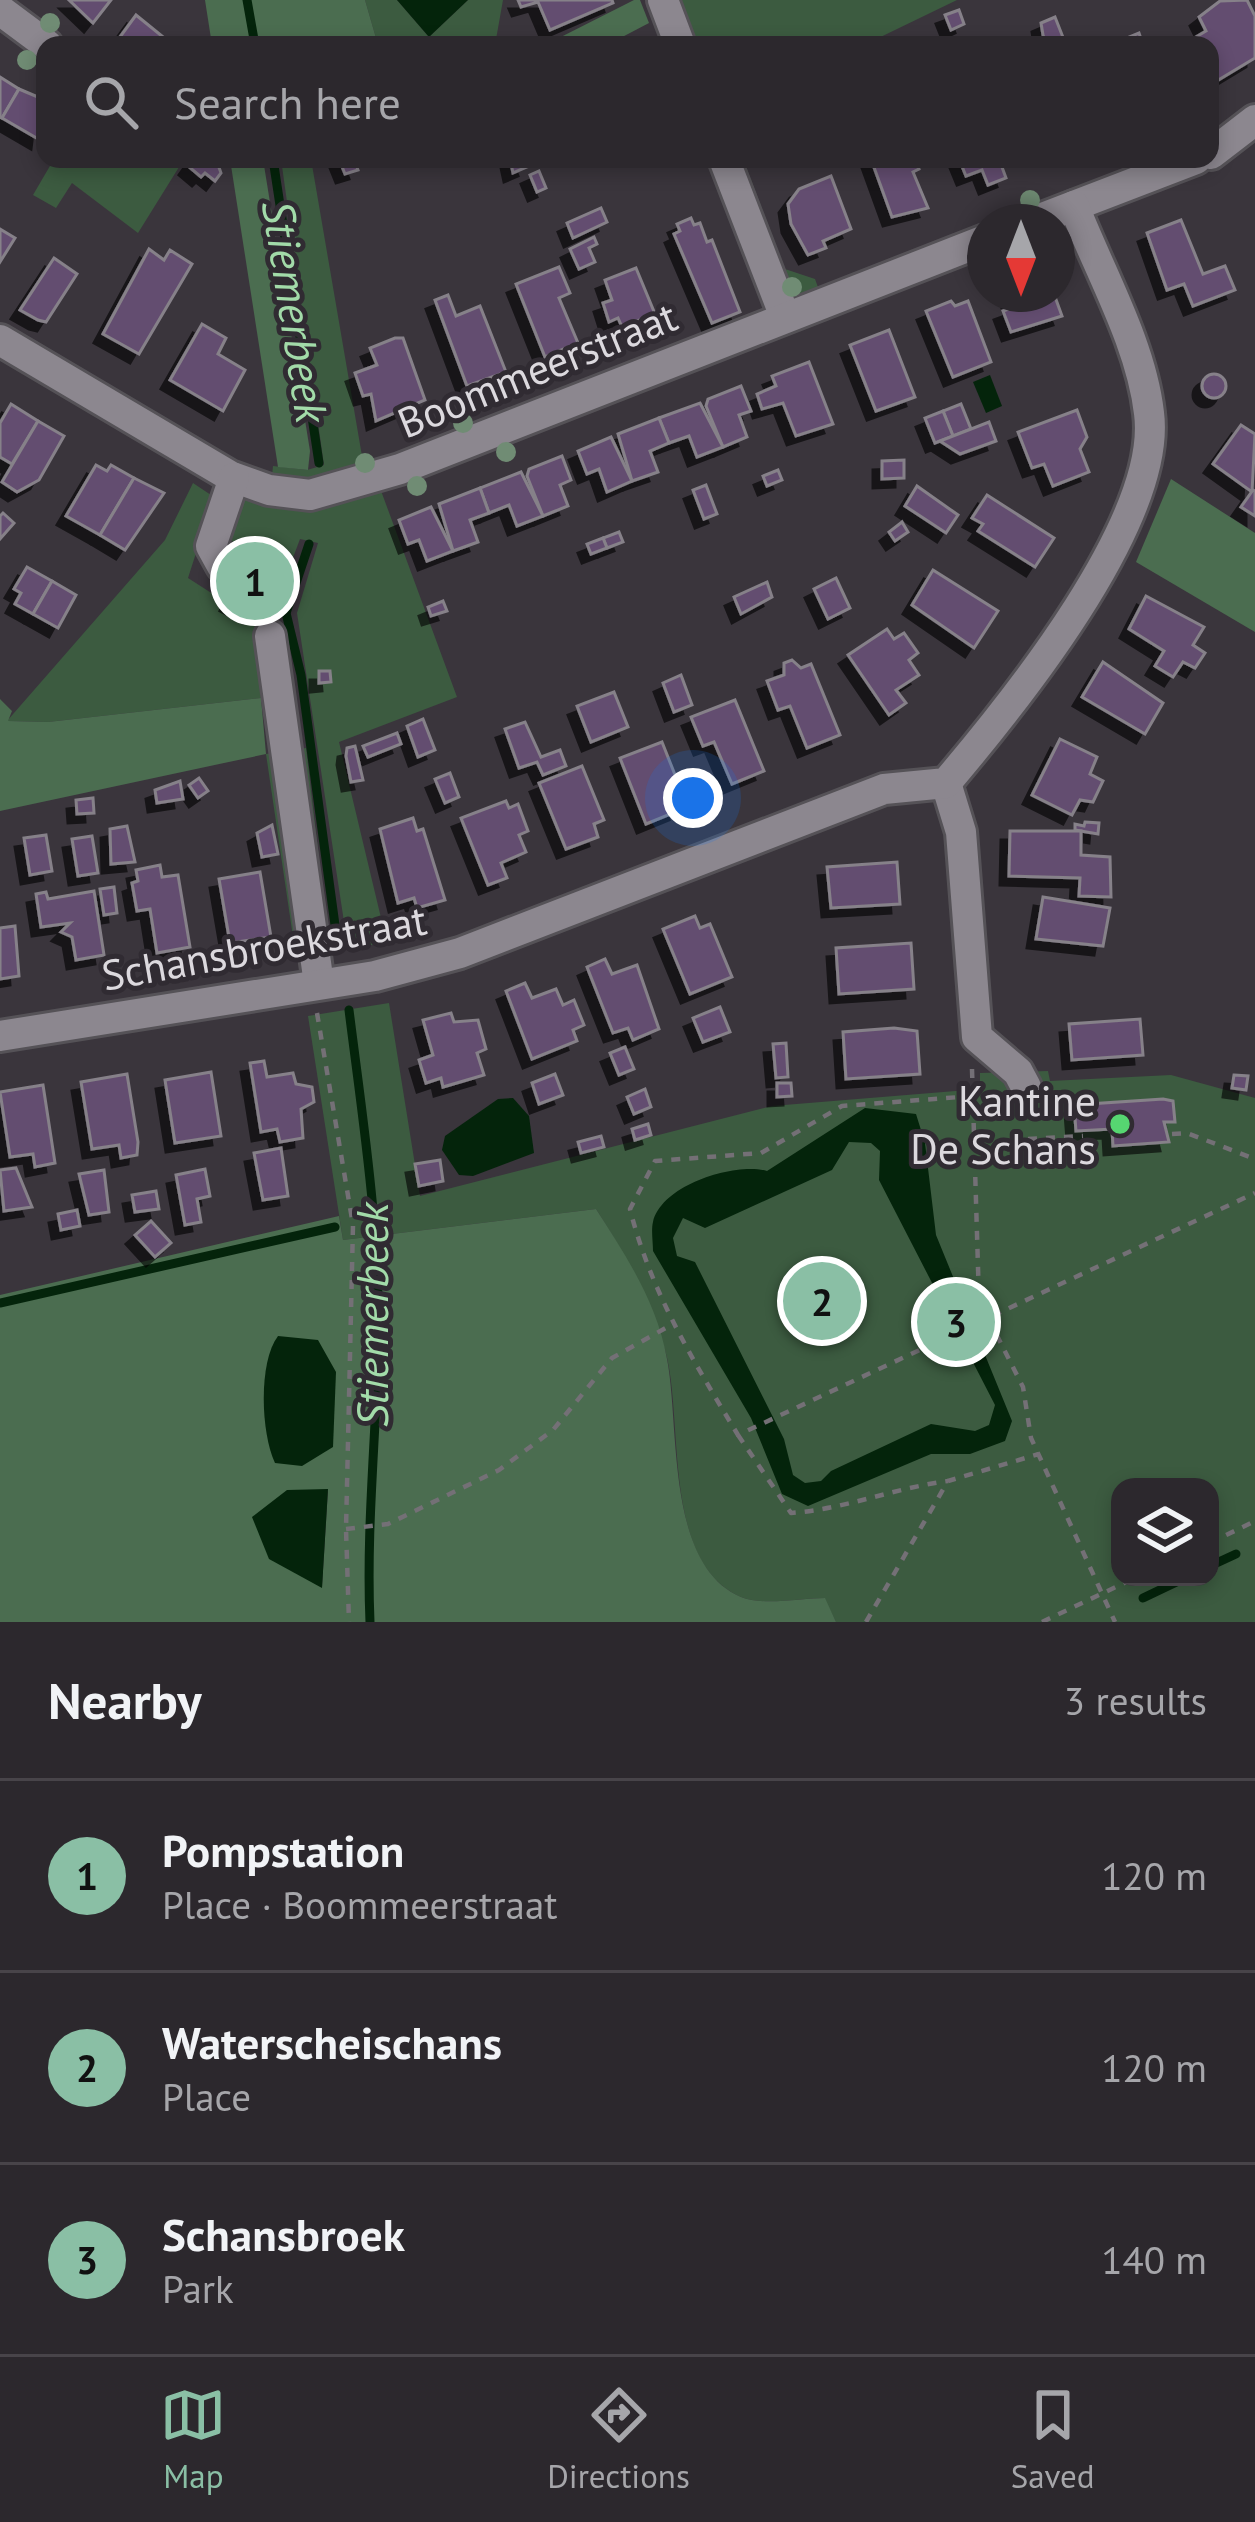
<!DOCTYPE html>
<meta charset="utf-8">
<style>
body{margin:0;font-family:"PT Sans",sans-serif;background:#343035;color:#f1f3f6}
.controls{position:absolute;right:36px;bottom:36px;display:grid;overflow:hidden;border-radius:24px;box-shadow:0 6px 18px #0003}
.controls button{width:108px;height:108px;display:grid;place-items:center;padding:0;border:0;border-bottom:3px solid #484449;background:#2c282d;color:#f1f3f6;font:60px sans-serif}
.compass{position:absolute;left:967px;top:204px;width:108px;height:108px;border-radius:50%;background:#2c282d;box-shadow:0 6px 18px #0003;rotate:180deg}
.you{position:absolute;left:693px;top:798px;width:42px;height:42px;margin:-30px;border:9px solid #fff;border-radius:50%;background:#1a73e8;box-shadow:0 0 0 18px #1a73e833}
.badge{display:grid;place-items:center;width:78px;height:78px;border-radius:50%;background:#8abfa5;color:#111;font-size:39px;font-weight:700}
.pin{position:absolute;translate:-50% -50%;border:6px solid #fff;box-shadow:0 3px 12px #0006}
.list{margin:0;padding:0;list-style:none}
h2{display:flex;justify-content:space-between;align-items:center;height:156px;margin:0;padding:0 48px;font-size:51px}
h2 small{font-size:39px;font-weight:400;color:#a6a6aa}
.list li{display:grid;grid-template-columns:78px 1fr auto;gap:36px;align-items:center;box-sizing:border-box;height:192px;padding:0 48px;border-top:3px solid #484449}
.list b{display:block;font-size:45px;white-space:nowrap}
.list p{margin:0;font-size:39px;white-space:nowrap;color:#a6a6aa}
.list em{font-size:39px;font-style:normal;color:#a6a6aa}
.icon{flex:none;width:66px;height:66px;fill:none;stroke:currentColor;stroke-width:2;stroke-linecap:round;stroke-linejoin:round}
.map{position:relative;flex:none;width:1255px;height:1622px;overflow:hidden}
.search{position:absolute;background:#2c282d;box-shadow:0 6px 18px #0003;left:36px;right:36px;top:36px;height:132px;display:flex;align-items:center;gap:30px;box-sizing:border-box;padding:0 42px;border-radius:24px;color:#a6a6aa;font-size:45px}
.sheet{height:732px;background:#2c282d}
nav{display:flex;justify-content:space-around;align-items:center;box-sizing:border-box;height:168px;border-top:3px solid #484449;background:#2c282d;font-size:33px;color:#a6a6aa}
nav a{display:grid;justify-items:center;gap:6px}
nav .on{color:#8abfa5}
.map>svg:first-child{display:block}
</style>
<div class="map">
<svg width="1255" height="1622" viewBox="0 0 1255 1622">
<defs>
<filter id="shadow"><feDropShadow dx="-9" dy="9" stdDeviation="0" flood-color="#0009"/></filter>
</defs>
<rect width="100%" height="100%" fill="#3a353c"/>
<g fill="#3c5b40" fill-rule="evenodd">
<path d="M365,0H397L429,37L468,0H503L495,45H378Z"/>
<path d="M672,0H957L864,45H693Z"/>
<path d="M54,159H184L138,233L72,183L56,208L33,195Z"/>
<path d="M281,159H311L362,456L370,465L306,480L272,476L273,466L307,470L324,465Z"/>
<path d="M734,159H743L785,269L815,279L819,290L791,300Z"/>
<path d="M193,483L214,497L188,578L255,621L261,698L48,722L7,721L165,540Z"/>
<path d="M380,488L457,697L339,742L387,943L348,948L297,613L318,543L300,539L279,595L267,594L282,567L224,537L239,493Z"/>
<path d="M306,748L330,951L296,957L266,754Z"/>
<path d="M389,1003L420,1196L772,1106L980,1089V1073L1048,1071L1050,1081L1171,1075L1255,1098V1622H836L824,1598C802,1598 762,1606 741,1597C660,1562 685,1418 665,1350C649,1297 626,1256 596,1209L343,1240L308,1016ZM1120,1487H1210V1577H1120Z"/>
</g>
<g fill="#4b6d50" fill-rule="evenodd">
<path d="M205,0H365L378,45H212Z"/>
<path d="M634,0H640L649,23L607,45H527L551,42Z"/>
<path d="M230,159H263L310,451L308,470L278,467Z"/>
<path d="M1171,479L1255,533V632L1136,562Z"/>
<path d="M261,698L266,754L0,811V699L12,711L8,721L48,722Z"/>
<path d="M596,1209C626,1256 657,1302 667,1359C680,1425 665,1565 741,1597C762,1606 802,1598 825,1598L836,1622H0V1295L339,1216L343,1240ZM328,1490L322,1587H321L292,1570Z"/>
</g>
<g fill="#04240b" fill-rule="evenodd">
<path d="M397,0H468L429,37Z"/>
<path d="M990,375L1002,406L986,413L973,382Z"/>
<path d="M513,1098L529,1116L534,1153L473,1176L459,1175L442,1150L445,1136L498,1099Z"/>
<path d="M865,1108L916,1114L925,1143L936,1235L1012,1421L1005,1441L970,1454H931L808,1506L782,1494L751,1418L653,1251C653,1242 651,1230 653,1222C662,1184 736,1162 767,1171ZM849,1142L871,1143L880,1151L879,1180L995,1405L989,1425L975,1431L931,1424L831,1471L821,1481L805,1483L793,1475L784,1439L695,1262L677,1256L673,1238L683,1218L705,1228L832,1170Z"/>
<path d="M278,1336L318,1340L336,1372L333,1447L302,1466L275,1463C261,1434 258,1362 278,1336Z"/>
<path d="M328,1489L322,1588L269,1559L252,1517L287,1490Z"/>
</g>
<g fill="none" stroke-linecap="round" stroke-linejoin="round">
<g stroke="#04240b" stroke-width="9">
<path d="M247,0L255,45"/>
<path d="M273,159L319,463"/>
<path d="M309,544L286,613L301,675L338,947"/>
<path d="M261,596L286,613"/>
<path d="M349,1010C363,1122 381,1234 378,1347C376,1440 366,1529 370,1622"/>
<path d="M0,1303L335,1227"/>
<path d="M1210,1566L1236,1554"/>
<path d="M1143,1598L1187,1577"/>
</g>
</g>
<g fill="#644e70" stroke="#868189" stroke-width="3" filter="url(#shadow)">
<path d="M69,0H111L93,23Z"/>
<path d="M518,0H612L613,3L550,30L538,2L521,7Z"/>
<path d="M1247,0L1255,16V58L1210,85V45L1186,43L1206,31L1199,17L1220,1Z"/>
<path d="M959,10L964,24L951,30L945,15Z"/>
<path d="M136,15L173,45H122L117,41Z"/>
<path d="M1055,17L1066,45H1047L1043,35L1041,23Z"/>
<path d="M1139,33L1143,45H1110Z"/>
<path d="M0,77L19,89L2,118L0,117Z"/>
<path d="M19,89L45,100L40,140L2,118Z"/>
<path d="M193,159H216L221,173L215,181L205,173L201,177L188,166Z"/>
<path d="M339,159H354L358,170L345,174Z"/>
<path d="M510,159H524L527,167L513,173Z"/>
<path d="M871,159H915L919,169L913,172L928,208L892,217Z"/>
<path d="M959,159H999L1006,178L988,185L982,170L966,176Z"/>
<path d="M539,171L546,188L537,192L530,175Z"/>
<path d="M831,176L851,229L823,241L826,248L808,255L791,224L788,204L799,189Z"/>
<path d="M601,208L607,222L573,238L567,223Z"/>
<path d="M691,218L694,225L700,223L707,242L712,240L740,312L712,323L674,234L680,231L677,224Z"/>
<path d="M1181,220L1203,274L1225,266L1235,290L1193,306L1184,284L1167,290L1147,233Z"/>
<path d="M0,229L15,238L0,262Z"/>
<path d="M594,237L597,244L589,248L595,262L579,269L570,249Z"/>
<path d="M149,249L164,260L170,250L192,264L139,354L103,334Z"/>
<path d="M54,258L77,274L46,322L38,320L20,310Z"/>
<path d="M559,267L570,293L559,298L578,343L545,357L516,284Z"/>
<path d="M636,268L655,314L622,327L618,318L609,322L603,303L612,300L605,280Z"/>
<path d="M1009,294H1054L1062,316L1011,332L1003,311L1014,307Z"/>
<path d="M448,295L456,316L480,306L506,372L467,386L435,300Z"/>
<path d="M951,301L955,306L968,301L991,362L953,377L926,311Z"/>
<path d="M202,324L226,338L218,354L245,370L223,411L170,380Z"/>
<path d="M889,330L915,397L876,411L850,345Z"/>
<path d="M395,338H403L425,400L376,421L371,394L363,396L355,373L377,365L370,348Z"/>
<path d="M809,362L833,424L796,436L783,403L762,409L757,394L776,386L772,376Z"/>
<circle cx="1214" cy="386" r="12"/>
<path d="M741,386L751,411L739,415L747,437L723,447L706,406L708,399Z"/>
<path d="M700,403L723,447L697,457L689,436L669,443L659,418Z"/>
<path d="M11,404L38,421L12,464L0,457V423Z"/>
<path d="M961,404L971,429L953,436L943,411Z"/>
<path d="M1077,410L1087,437L1080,449L1089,472L1053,486L1044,464L1032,468L1018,432Z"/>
<path d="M943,411L953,436L935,443L925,418Z"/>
<path d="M659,418L669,443L650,451L658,472L632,481L618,434Z"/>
<path d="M38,421L64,436L39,480L17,492L2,482Z"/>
<path d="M989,422L996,441L960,454L940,441Z"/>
<path d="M1241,425L1255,434L1252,492L1213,464Z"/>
<path d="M611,437L632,481L607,492L599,469L587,474L578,451Z"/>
<path d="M562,456L571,480L560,485L568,506L543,516L527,476L529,469Z"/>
<path d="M904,460V478L882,479V461Z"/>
<path d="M96,465L107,471L111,465L134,478L100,535L66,516Z"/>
<path d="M778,470L782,480L767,486L763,476Z"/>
<path d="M521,472L543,516L517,526L509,505L489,513L480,488Z"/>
<path d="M134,478L164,493L125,550L100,535Z"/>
<path d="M706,485L717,514L704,519L693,490Z"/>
<path d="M917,486L958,515L946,533L905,506Z"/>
<path d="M480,488L489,513L470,520L478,542L453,551L439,504Z"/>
<path d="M1253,490L1255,491V516L1241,507Z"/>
<path d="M987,495L1054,538L1035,567L978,531L983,524L972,518Z"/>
<path d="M431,507L453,551L427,561L419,540L408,544L399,520Z"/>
<path d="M3,513L14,523L0,539V516Z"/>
<path d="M902,522L908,532L895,541L889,532Z"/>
<path d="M619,532L623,542L607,548L603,538Z"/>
<path d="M603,538L607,548L591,554L587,544Z"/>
<path d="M255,556L278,567L252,614L229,602Z"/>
<path d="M27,567L52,581L33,614L15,604L21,593L14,589Z"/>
<path d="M933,570L998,611L974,648L912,605Z"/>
<path d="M836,578L850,608L828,619L814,589Z"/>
<path d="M52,581L76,595L58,628L33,614Z"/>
<path d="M767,582L772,597L741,614L734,597Z"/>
<path d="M1146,596L1204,627L1193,645L1205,653L1195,668L1183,662L1173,677L1155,666L1164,651L1129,629Z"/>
<path d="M443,601L447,611L431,616L428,607Z"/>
<path d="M887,629L894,639L904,633L918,653L909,660L919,675L896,690L906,703L889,715L848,655Z"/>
<path d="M792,660L801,668L811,664L840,735L807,748L790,706L778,710L767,681L784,675V663Z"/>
<path d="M1103,662L1163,703L1145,734L1082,697Z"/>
<path d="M319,671H330L331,682L319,683Z"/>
<path d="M681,675L692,705L674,712L663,683Z"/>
<path d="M614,692L628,727L591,742L577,706Z"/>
<path d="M735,700L764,771L732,784L714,742L703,746L691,717Z"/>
<path d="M423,719L435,750L418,757L407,726Z"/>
<path d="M525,722L541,757L560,750L566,766L543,775L537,762L519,768L505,729Z"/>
<path d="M397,733L401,744L368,757L363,746Z"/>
<path d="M1060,739L1097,757L1090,774L1103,781L1093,802L1080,800L1072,815L1032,795Z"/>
<path d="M662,742L683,795L673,799L678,811L646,824L620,758Z"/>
<path d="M355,746L363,780L351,782L346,756L347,748Z"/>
<path d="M582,766L604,820L594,824L598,837L566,849L539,783Z"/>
<path d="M450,773L459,797L445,803L435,779Z"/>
<path d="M199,778L208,791L198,798L189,785Z"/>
<path d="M180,781L183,799L157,803L155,790Z"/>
<path d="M93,798L94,813L77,814L76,800Z"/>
<path d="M506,801L509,808L518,804L528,831L519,835L526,852L501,863L507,878L488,885L461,818Z"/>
<path d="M413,818L417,831L423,829L445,900L417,908L414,898L398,903L380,829Z"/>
<path d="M1085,822L1099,823L1098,834L1075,830V824L1084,826Z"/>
<path d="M272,825L278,854L262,857L257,833Z"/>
<path d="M127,826L135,862L111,864L110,829Z"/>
<path d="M1010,831H1081V855L1110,857L1111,897L1079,896L1080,878L1009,876Z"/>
<path d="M46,835L52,871L30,875L24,838Z"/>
<path d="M92,836L98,873L78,876L72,839Z"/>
<path d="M897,862L900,904L831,908L827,867Z"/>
<path d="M160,865L162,877L178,875L190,947L157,953L150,909L137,911L132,883L138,881L136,870Z"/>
<path d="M260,872L271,937L230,943L219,879Z"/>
<path d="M114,887L117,913L104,915L100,889Z"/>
<path d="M94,891L104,955L76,960L72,937L61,932L70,923L41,927L36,894L46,892L48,899Z"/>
<path d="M1043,897L1110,908L1103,946L1036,939Z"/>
<path d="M695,916L700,928L710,924L732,977L690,994L663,929Z"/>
<path d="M15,926L19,976L0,979V928Z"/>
<path d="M911,943L914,989L839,994L836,948Z"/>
<path d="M605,959L612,974L637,965L659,1029L633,1040L628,1028L613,1033L587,967Z"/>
<path d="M525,983L532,998L556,989L563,1005L574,1000L584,1025L573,1030L577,1041L532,1059L506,991Z"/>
<path d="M720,1007L730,1032L703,1042L693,1018Z"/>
<path d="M451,1013L454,1022L478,1020L486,1049L477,1053L484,1075L443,1087L441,1078L426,1083L419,1060L433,1055L423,1020Z"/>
<path d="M1140,1019L1143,1055L1072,1060L1069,1024Z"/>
<path d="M894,1028L917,1031L920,1074L846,1079L843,1032Z"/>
<path d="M786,1043L788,1077L776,1078L773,1044Z"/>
<path d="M625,1047L634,1069L619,1075L610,1053Z"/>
<path d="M264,1061L267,1077L293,1073L296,1084L312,1087L314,1102L301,1109L303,1138L280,1142L277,1129L261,1132L250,1063Z"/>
<path d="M211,1072L221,1136L175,1143L165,1080Z"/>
<path d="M127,1074L138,1142L137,1155L121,1158L119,1145L92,1149L81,1082Z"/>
<path d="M555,1074L563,1095L539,1104L532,1083Z"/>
<path d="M1234,1075L1248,1076L1246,1090L1232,1088Z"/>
<path d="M777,1083H791L792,1096L777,1097Z"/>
<path d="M43,1085L55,1163L35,1167L33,1154L10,1157L0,1092Z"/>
<path d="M645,1089L651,1107L634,1114L627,1097Z"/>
<path d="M1163,1099L1173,1101L1175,1122H1164L1169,1142L1113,1146L1112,1129L1076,1131L1074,1105Z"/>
<path d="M648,1124L651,1135L635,1140L632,1129Z"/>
<path d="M601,1136L604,1147L581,1153L578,1142Z"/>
<path d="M281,1148L288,1196L263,1200L254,1153Z"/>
<path d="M440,1160L443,1181L419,1186L415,1164Z"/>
<path d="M16,1168L32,1207L4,1211L0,1170Z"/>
<path d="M205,1169L210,1196L197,1199L201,1222L185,1225L176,1175Z"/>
<path d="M104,1170L109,1212L89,1215L79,1174Z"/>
<path d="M156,1191L159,1209L135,1212L132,1195Z"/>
<path d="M77,1210L80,1226L61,1230L58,1214Z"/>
<path d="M151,1221L171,1243L155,1257L135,1235Z"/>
</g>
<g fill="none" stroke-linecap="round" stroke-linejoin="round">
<g stroke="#555257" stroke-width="36">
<g id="minor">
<path d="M663,0L680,45"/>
<path d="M0,10L47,45"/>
<path d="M1211,154L1255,120"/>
<path d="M724,159L785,317"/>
<path d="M1032,222L1196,159"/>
<path d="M0,340L230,476L269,490L310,495L400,469L985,240"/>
<path d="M222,566L211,546L234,478"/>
<path d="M270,636L319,984"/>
<path d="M946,783L961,832L977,1037L1018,1072L1026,1087"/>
<path d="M0,1036L375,976L460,953L884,789L946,783C1013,704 1163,520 1149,413C1141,343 1099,271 1074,206"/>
</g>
</g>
<g stroke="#747076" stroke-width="4.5" stroke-dasharray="9 9" stroke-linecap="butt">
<path d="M317,1013L353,1225L346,1529L349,1622"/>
<path d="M972,1069L979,1300L1023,1387L1031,1438L1115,1622"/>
<path d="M973,1096L842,1106L761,1153L655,1161L630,1209C651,1293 694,1362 738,1435L1255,1193"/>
<path d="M1172,1134L1187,1133L1255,1159"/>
<path d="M1028,1139L1083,1136"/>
<path d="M738,1435L791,1513C846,1509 894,1488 948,1481"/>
<path d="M346,1529L388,1524L499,1470L553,1430L612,1358L671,1325"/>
<path d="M1210,1543L1255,1521"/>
<path d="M866,1622L948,1481L1039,1454"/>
<path d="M1042,1622L1137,1577"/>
</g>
<use href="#minor" stroke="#8c878f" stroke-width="30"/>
</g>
<g fill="#708c74">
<circle cx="50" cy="23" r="10"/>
<circle cx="27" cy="60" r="10"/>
<circle cx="1030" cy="200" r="10"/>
<circle cx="792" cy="287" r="10"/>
<circle cx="463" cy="423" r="10"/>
<circle cx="506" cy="452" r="10"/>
<circle cx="365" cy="463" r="10"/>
<circle cx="417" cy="486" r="10"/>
</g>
<circle fill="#56d671" stroke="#302b32" stroke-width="4.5" cx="1120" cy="1124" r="12"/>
<g text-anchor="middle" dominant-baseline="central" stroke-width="10" stroke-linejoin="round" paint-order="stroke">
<g font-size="42" fill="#dcd9de" stroke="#302b32">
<text transform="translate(537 369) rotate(-22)">Boommeerstraat</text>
<text transform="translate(264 947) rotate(-10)">Schansbroekstraat</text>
</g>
<g font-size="42" fill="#dcd9de" stroke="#302b32" text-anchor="end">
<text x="1096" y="1100">Kantine<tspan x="1096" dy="48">De Schans</tspan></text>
</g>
<g font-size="45" font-style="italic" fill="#a2dba9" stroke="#302b32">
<text transform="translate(296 311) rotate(81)">Stiemerbeek</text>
<text transform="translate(371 1315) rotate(-90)">Stiemerbeek</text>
</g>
</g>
</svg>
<div class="controls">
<button><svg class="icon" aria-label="layers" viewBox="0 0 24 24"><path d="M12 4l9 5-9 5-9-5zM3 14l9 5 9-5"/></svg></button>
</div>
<svg class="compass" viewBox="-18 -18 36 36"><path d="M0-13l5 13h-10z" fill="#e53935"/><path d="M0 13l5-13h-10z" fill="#a6a6aa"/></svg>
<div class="you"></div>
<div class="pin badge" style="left:255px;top:581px">1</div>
<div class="pin badge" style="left:822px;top:1301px">2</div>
<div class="pin badge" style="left:956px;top:1322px">3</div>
<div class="search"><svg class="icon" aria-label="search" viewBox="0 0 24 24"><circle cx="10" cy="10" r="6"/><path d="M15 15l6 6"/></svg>Search here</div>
</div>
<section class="sheet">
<h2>Nearby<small>3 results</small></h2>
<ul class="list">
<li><span class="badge">1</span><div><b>Pompstation</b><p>Place · Boommeerstraat</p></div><em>120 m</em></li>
<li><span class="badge">2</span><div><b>Waterscheischans</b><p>Place</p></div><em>120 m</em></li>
<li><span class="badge">3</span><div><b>Schansbroek</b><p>Park</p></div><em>140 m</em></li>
</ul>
</section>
<nav>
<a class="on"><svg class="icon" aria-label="map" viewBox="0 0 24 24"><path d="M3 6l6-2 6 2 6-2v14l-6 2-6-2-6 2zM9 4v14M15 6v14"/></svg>Map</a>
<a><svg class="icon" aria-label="directions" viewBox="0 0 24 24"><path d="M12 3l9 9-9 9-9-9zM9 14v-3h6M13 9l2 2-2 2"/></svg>Directions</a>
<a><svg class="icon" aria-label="saved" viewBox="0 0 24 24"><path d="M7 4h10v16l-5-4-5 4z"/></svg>Saved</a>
</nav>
